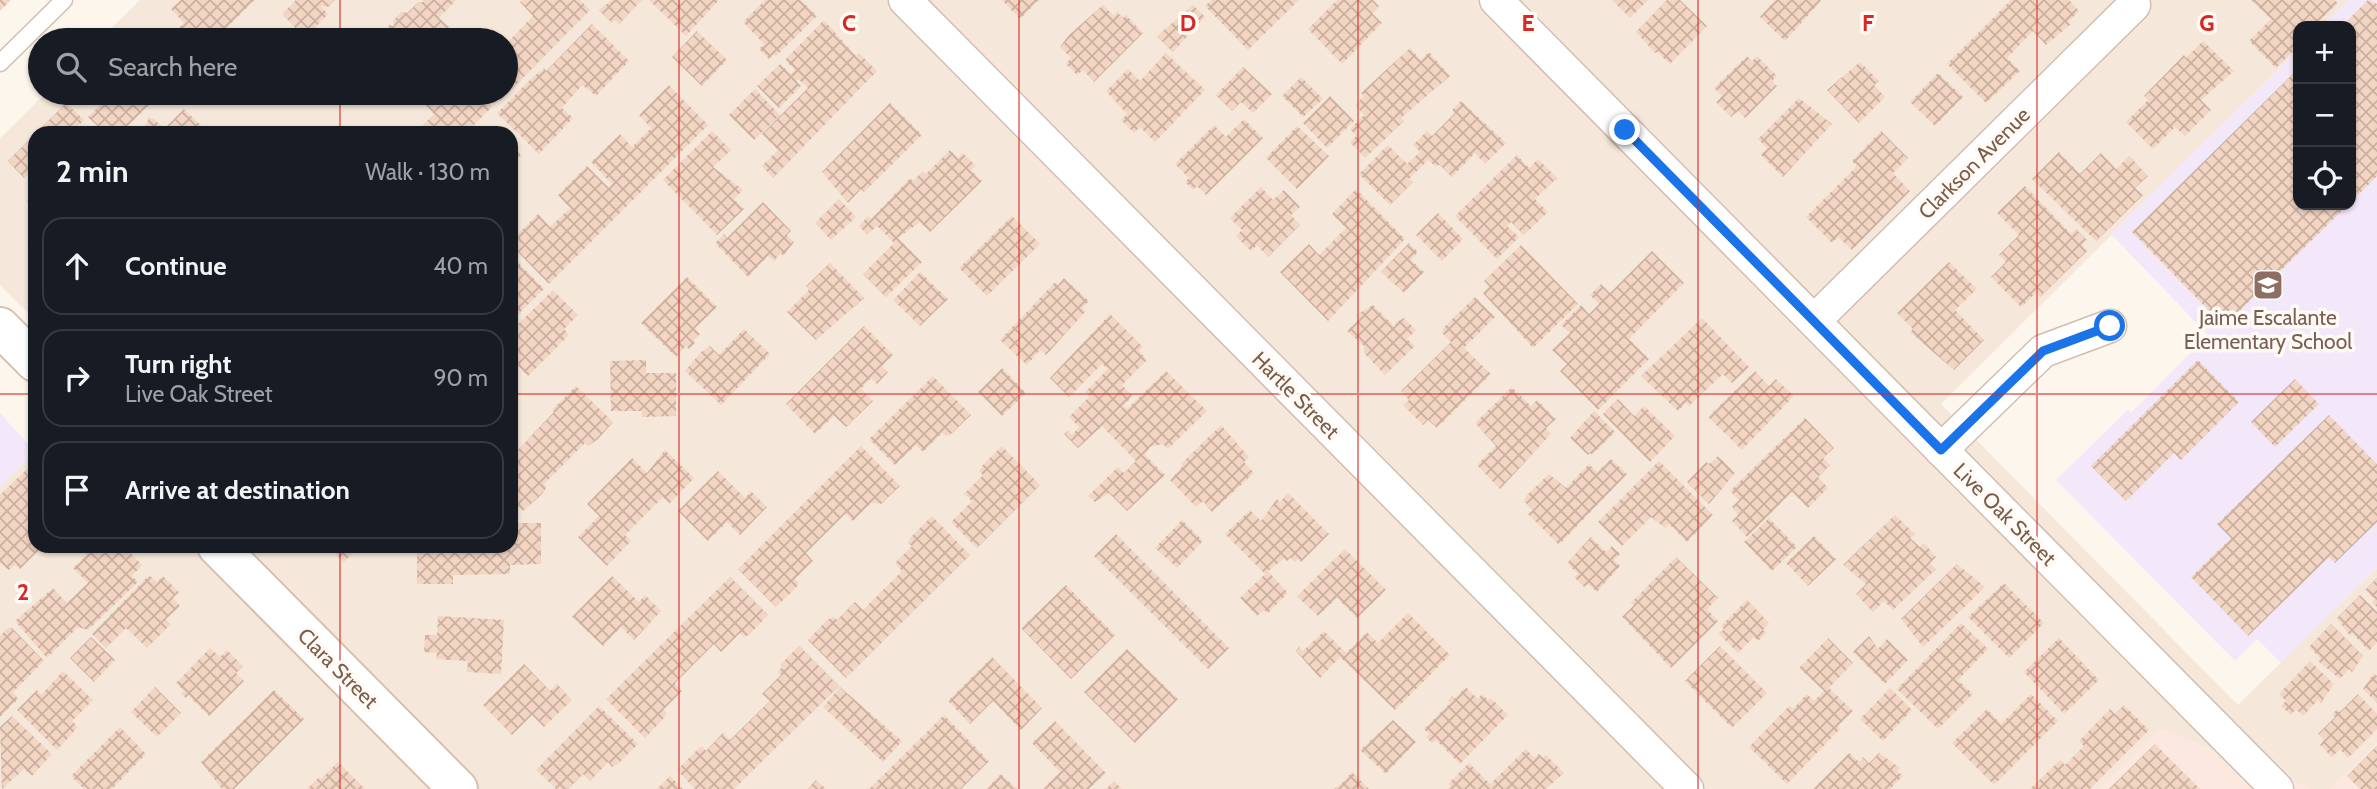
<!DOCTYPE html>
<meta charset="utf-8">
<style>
body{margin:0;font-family:Cabin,sans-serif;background:#242831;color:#f1f3f6}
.controls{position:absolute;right:21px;top:21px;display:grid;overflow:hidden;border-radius:14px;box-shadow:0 2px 5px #0004}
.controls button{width:63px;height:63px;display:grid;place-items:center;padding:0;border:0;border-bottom:2px solid #363941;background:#171b24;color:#f1f3f6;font:35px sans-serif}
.stop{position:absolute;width:21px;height:21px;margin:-16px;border:5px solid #1a73e8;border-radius:50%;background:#fff}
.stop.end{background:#1a73e8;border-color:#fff;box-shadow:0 2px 7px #0008}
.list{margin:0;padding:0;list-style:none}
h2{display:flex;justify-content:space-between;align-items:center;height:91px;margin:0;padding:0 28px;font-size:30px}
h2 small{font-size:23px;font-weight:400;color:#9ea1a6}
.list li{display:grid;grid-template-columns:46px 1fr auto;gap:21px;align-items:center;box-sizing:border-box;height:98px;margin:0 14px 14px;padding:0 14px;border:2px solid #363941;border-radius:21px}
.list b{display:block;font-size:26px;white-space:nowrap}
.list p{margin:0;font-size:23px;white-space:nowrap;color:#9ea1a6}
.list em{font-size:23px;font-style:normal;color:#9ea1a6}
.icon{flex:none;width:38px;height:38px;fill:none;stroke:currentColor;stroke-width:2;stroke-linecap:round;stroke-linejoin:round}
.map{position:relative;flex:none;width:2377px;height:789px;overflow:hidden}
.search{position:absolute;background:#171b24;box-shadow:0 2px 5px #0004;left:28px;top:28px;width:490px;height:77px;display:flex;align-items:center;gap:18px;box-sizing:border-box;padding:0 24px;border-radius:38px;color:#9ea1a6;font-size:26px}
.panel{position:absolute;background:#171b24;box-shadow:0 2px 5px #0004;left:28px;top:126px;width:490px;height:427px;border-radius:21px}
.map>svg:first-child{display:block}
</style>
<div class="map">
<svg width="2377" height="789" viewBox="0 0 2377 789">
<defs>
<pattern id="building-cross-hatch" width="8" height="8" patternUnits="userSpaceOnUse" patternTransform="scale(1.75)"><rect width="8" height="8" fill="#f3d5c3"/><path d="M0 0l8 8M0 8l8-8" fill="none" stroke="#cab0a1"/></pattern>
</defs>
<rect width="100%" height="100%" fill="#fdf6ec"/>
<path fill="#f5e8da" d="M140,0H2349L2323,26H2298V50L1941,404L2238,705L2377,568V743L2330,789H2310L2161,729L2100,789H0V487L35,452V546H511V133H35V320L0,285V138L46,93H506V40H99Z"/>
<g fill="#fde8e0">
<path d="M2161,729L2310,789H2100Z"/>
<path d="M2377,743V789H2330Z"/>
</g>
<g fill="#f3e8fa">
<path d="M2349,0H2377V568L2281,663L2257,639L2235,661L2056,480L2128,410L2131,413L2208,335L2111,234L2298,50V205H2351V26H2323Z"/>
<path d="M0,413L35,452L0,487Z"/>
</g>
<g fill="url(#building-cross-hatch)">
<path d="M0,0H11L0,11Z"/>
<path d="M181,0H255L214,40H174L170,36L184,23L171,9Z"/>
<path d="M296,0H335L328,7L320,6L328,14L305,38L282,14Z"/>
<path d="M422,0H456L439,18L449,27L436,40H380L389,25L394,26L393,21L401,12L407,13L419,2H424Z"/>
<path d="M522,0H580L590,10L500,101L492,93H506V44L533,16L520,2Z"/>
<path d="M612,0H642L619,24L615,20L612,23L599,10Z"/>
<path d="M649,0H719L686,36Z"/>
<path d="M765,0H801L817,16L776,56L774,54L769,59L759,49L764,44L743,22Z"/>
<path d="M1002,0H1039L1020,19Z"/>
<path d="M1212,0H1299L1248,50L1205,6Z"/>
<path d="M1337,0H1373L1379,6L1372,13L1382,23L1342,64L1308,29Z"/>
<path d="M1612,0H1648L1630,18Z"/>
<path d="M1667,0H1680L1707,26L1670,64L1657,52L1655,53L1636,32Z"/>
<path d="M1775,0H1820L1821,1L1785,41L1760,17Z"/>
<path d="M2011,0H2069L2079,11L2068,22L2071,24L2046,45L2033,31L2007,58L2020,71L1986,103L1947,64Z"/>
<path d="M2251,0H2334L2338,3L2314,26H2298V46L2276,68L2249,41L2271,19Z"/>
<path d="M2368,0L2377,4V176L2351,202V26H2342Z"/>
<path d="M1103,5L1114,16L1117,12L1123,18L1126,15L1143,33L1094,82L1083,70L1077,75L1066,64L1071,58L1060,47L1069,35Z"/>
<path d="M1193,5L1205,17L1173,52L1157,36Z"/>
<path d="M824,20L856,56L859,53L877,71L773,178L762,166L778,150L762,134L808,88L798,79L796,81L801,86L779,108L757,86L780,64L791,74L795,70L785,60Z"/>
<path d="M592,24L629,61L596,96L582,85L562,108L573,118L539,154L497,113L532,78L544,68L546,71Z"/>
<path d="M493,29L504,40H481Z"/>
<path d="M697,31L727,60L702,86L672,57Z"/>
<path d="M2203,41L2234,71L2201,100L2211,110L2185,136L2175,127L2153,149L2126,122L2148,100L2144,96L2184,55L2186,58Z"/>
<path d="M1410,48L1421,60L1429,52L1450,76L1401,118L1404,121L1365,158L1350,142L1356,136L1350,129L1364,115L1355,105L1364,96L1361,93Z"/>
<path d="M1166,53L1205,90L1155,142L1140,127L1134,133L1121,120L1127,114L1106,91L1128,69L1140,81Z"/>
<path d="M1747,56L1752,61L1757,56L1777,76L1772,81L1777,86L1745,118L1738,111L1731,117L1716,102L1722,96L1714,88Z"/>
<path d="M1860,62L1879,81L1874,85L1885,97L1859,123L1827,90Z"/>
<path d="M1243,67L1272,94L1253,113L1241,102L1232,111L1216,95Z"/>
<path d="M2298,69V205H2348L2224,326L2132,232Z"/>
<path d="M1938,73L1963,97L1935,126L1910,102Z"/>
<path d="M1301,77L1323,99L1303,117L1282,96Z"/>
<path d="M669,85L708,125L549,284L511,245V241L538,214L550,227L570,208L558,195L587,166L609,188L612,184L591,162L620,134L632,147L651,128L639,115Z"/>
<path d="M755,89L780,115L754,140L729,115Z"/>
<path d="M112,93H138L150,104L121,133H105L88,117Z"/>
<path d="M428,93H478L492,107L466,133H415L434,114L421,100Z"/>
<path d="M1330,96L1354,121L1327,148L1303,123Z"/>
<path d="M1799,98L1832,124L1783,177L1761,155L1767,148L1758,139Z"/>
<path d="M1461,101L1506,143L1485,164L1475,153L1452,177L1440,165L1435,166L1428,160L1409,179L1413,182L1390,205L1359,174L1388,145L1407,164L1420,152L1413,145L1427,131L1432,136L1455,113L1452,110Z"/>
<path d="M66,103L84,120L71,133H36Z"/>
<path d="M890,103L922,135L864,192L861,189L848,203L822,172Z"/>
<path d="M184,109L209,133H141L149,118L154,119L164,129Z"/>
<path d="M1244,119L1263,138L1206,195L1197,186L1193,190L1185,182L1189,178L1175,164L1214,125L1226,137Z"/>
<path d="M1297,126L1329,156L1297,189L1266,158Z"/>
<path d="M712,131L731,150L713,167L743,190L734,199L744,209L717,235L663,180Z"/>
<path d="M1881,131L1908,158L1893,173L1910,191L1852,250L1838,237L1832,243L1806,217L1857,166L1852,161Z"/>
<path d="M35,134V182L28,174L24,178L8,161Z"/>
<path d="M511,145L521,155L512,165L518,172L511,179Z"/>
<path d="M950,150L958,158L963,153L976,166L971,170L982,181L930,232L920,222L898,238L922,262L886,297L863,274L894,243L877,226L867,235L859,226L868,216L871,219L910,178L913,181L923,171L926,174Z"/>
<path d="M2059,152L2080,174L2101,153L2116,169L2129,156L2148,176L2135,188L2143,195L2096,241L2032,179Z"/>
<path d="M1517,155L1529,168L1538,159L1557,178L1535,199L1548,212L1524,235L1511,222L1507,226L1519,237L1497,259L1455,216Z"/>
<path d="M2025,186L2071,234L2076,229L2087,240L2082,245L2087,251L2040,297L2036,293L2021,307L1991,277L2006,262L1999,255L2019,235L1997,213Z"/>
<path d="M1261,187L1273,200L1284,190L1300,207L1291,215L1300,225L1268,257L1257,245L1251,251L1236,236L1242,230L1230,218Z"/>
<path d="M1356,189L1405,239L1328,321L1280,272L1309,244L1319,255L1346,228L1332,214Z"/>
<path d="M35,192V210L26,201Z"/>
<path d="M839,199L856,217L831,240L815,223Z"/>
<path d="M763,202L791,231L787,235L794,242L783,256L781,253L774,261L768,256L748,277L715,243L724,234L727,238Z"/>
<path d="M1438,213L1463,239L1442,261L1416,235Z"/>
<path d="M1012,216L1040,244L987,296L959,268Z"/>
<path d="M35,238V254L27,246Z"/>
<path d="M1409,243L1418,252L1411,260L1424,272L1404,293L1381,272Z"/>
<path d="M1521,245L1578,304L1533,348L1483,293L1489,286L1484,281Z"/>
<path d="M1652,251L1684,283L1629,339L1649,359L1598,410L1560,371L1567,364L1552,350L1570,333L1561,325L1581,305L1589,314L1599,304L1590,295L1601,284L1610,293Z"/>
<path d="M511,255L544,289L511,321Z"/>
<path d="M1949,262L1977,289L1955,310L1984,340L1954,370L1910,332L1913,329L1897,313Z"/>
<path d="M830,263L864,298L816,340L787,312L809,290L806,286Z"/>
<path d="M920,272L948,299L920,326L893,300Z"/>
<path d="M687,277L717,307L695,328L700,334L693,341L695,343L689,349L686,346L676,357L641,323Z"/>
<path d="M1064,278L1089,301L1082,308L1086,311L1046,355L1040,350L1027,365L1000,340L1055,282L1058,285Z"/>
<path d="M553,290L578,315L564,329L569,335L528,376L511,359V331Z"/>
<path d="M1475,297L1495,317L1464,348L1491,374L1437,428L1428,420L1423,425L1403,405L1409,400L1401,391L1451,342L1442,333L1443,328Z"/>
<path d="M1373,305L1395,327V323L1404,318L1416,330L1407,339L1415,346L1385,375L1364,353V346L1347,331L1359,319L1356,315Z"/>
<path d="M1110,314L1143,347L1139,351L1147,360L1122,385L1133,396L1113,416L1124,406L1127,409L1166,371L1207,411L1168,449L1163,444L1150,447L1145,455L1165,475L1127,511L1109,493L1095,502L1088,496L1118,467L1124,473L1136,461L1102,426L1078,448L1064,434L1068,431L1072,435L1079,427L1069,417L1090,396L1085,392L1108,369L1102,364L1069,397L1050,378Z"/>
<path d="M1702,318L1749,367L1732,383L1723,374L1689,406L1686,403L1678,411L1641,376Z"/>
<path d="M864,326L893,355L882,366L888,372L877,384L871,378L861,389L873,401L846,427L834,416L815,434L786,404Z"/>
<path d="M744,329L770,354L721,405L685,371L701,352L710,346L719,355Z"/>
<path d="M646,360V373H676V416L642,417V411H611L610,361Z"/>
<path d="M2198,360L2239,402L2181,460L2174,453L2126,501L2091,466Z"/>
<path d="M1002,368L1026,393L1002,416L978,392Z"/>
<path d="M1755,371L1769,386L1776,379L1794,396L1742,450L1708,417Z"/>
<path d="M933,376L971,415L951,434L946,436L942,433L923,452L916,445L895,465L869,439Z"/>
<path d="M2295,379L2319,404L2275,447L2251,422Z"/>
<path d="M576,386L613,422L598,439L588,446L585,443L544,484L547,487L541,495L523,511L511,500V453L513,455L554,412L552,410Z"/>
<path d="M1512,387L1531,406L1537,400L1556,419L1546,428L1551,434L1500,489L1477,465L1496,446L1475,423Z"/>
<path d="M1618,399L1634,416L1644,406L1675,436L1650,462L1603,414Z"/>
<path d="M1594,411L1615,432L1592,455L1590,453L1588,455L1570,438Z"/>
<path d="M2329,415L2377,464V522L2335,563L2329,557L2248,636L2191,577L2231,538L2217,524Z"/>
<path d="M1805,418L1834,448L1823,458L1830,465L1818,477L1828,488L1808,508L1792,492L1747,537L1732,521L1738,515L1732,507L1739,500L1730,491Z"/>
<path d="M1221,425L1249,457L1244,462L1254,473L1212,512L1203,501L1196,507L1170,480L1183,466L1181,464Z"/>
<path d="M861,446L900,486L881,504L871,503L853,521L845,514L806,553L813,561L795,579L799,583L796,588L776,607L738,569Z"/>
<path d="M1002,446L1040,485L977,548L951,522L972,501L964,494L983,475L979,471L983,465Z"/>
<path d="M665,450L694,478L669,504L663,497L625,535L631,541L607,566L578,537L599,516L587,504L632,458L647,473Z"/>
<path d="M1718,456L1735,473L1709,504L1687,482L1706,462L1709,464Z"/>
<path d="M1611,459L1627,474L1559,545L1528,514L1533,510L1524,501L1527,495L1549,474L1566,488L1589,464L1597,472Z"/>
<path d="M1659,461L1713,515L1687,542L1669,524L1665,528L1651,517L1622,546L1598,522Z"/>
<path d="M28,468L35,475V546H43L20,569L15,565L9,570L0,563V495Z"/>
<path d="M718,471L745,498L751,491L767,507L740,535L727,522L708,541L678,511Z"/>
<path d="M1288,493L1329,534L1301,562L1298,559L1295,562L1290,558L1287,561L1284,559L1268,571L1288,593L1268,613L1264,610L1257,616L1240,598L1265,574L1225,534L1250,510L1261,521L1277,499L1280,502Z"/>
<path d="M1895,515L1915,534L1910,538L1920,547L1924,543L1936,557L1930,563L1936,569L1893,610L1884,601L1873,612L1856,594L1866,584L1843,565Z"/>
<path d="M932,516L970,555L846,678L808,640L827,620L834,617L837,620L855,602L863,610L902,571L895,563L912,546L908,543L911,537Z"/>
<path d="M1769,518L1797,547L1772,571L1744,542Z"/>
<path d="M1182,520L1203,541L1177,568L1155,548Z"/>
<path d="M511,523H541V564L510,565V574L453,575V584H417V546H511Z"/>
<path d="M1116,534L1229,648L1208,669L1094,556Z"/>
<path d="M1814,536L1836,559L1808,586L1786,563Z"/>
<path d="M1591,537L1606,552L1612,546L1620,554L1614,560L1620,566L1597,592L1588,584L1584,587L1574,577L1578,574L1567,563Z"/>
<path d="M91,546H128V550L142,565L132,576L138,582L88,630L78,627L47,658L15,621L53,588L67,603L88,583L73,568L87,555L84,552Z"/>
<path d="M327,546H360L344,562Z"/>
<path d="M1345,549L1386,590L1357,618L1337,598L1318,616L1297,596Z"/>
<path d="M1676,557L1718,598L1707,609L1718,621L1671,668L1622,617L1634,605L1631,603Z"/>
<path d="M1957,564L1985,587L1923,647L1901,619Z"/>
<path d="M149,575L157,582L163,576L179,592L173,598L180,606L166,619L171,624L147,648L126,628L106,648L92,634Z"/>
<path d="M612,576L639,602L645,595L661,611L634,640L621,627L603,646L572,617Z"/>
<path d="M730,577L768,615L749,635L744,637L740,633L721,652L714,644L675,683L682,691L663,710L667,713L664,718L645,738L606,699Z"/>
<path d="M2377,578V607L2372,602L2375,599L2365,590Z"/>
<path d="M2004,583L2044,623L2009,658L1968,617Z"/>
<path d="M1066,585L1115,635L1071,679L1021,628Z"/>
<path d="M2360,595L2377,612V642L2369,651L2352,633L2350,636L2337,618Z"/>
<path d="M1747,600L1769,623L1763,630L1766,633L1758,641L1754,637L1738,653L1719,634L1724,629L1721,626Z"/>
<path d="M1408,613L1450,655L1395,710L1340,657L1320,678L1296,651L1299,647L1303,651L1324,631L1346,653L1367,632L1378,643Z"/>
<path d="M438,616L504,620L501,674L467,672L468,661L436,659L437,653L424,652L425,635H437Z"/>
<path d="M1961,623L1988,649L1958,680L1973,694L1938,729L1897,689Z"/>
<path d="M2331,624L2363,656L2352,672L2349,669L2340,679L2318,661L2320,658L2309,647Z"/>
<path d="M8,628H12L44,661L13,692L18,699L0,717V636Z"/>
<path d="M1869,636L1878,649L1887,639L1908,660L1885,684L1853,652Z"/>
<path d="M91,637L115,660L94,682L70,658Z"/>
<path d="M1828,638L1853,663L1829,688L1853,711L1838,726L1840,729L1787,784L1749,747L1790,705L1793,709L1807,694L1814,701L1824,691L1799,668Z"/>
<path d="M2059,638L2099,680L2064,714L2024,672Z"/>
<path d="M799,646L839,686L734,789H695L677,770L696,751L702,746L706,751L723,733L730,740L770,701L762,694L781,675L778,672L782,667L780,665Z"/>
<path d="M1720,646L1767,693L1732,728L1685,681Z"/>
<path d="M210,648L220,657L227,650L243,666L236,673L244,681L209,716L188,695L186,698L181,693L184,691L176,683Z"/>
<path d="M1127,649L1178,699L1135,743L1084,692Z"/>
<path d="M992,657L1042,708L1021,730L993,701L970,724L948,701Z"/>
<path d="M2310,661L2334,684L2321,703L2318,700L2303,716L2296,709L2291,715L2281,706L2286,701L2279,694Z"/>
<path d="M524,664L550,691L557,684L572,700L544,727L532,715L512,735L483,705Z"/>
<path d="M63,671L93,700L72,721L78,727L57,750L17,710L37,690L41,695Z"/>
<path d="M2374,673L2377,676V703L2363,689Z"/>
<path d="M155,687L181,713L157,737L131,712Z"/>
<path d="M840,687L902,741L883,762L823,707Z"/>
<path d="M1466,687L1478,699L1482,694L1488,700L1491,698L1508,715L1460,764L1436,740L1432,743L1426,737L1429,734L1424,729L1450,703L1448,701L1452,696L1454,699Z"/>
<path d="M1890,688L1912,710L1883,741L1860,719Z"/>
<path d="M274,690L304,719L234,789H222L201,762Z"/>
<path d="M2031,694L2058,721L1994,785L1952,743L1987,709L2001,724Z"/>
<path d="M2358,694L2377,714V729L2348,758L2340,749L2332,757L2320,745L2324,740L2318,734L2335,717L2332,714L2337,710L2340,712Z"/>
<path d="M2124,705L2149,730L2090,789H2030L2060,760L2065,765L2084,746L2079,741L2110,709L2115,714Z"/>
<path d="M599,706L638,744L618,764L612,767L608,762L590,781L583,774L568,789H556L536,770Z"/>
<path d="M944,715L989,761L961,789H869Z"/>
<path d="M12,716L52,754L32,776L24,769L2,789L0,727Z"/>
<path d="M1393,720L1416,742L1386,774L1360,750Z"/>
<path d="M1055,721L1106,773L1089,789H1043L1060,772L1032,743Z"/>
<path d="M120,727L146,754L112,789H84L71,776Z"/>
<path d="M2155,744L2200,789H2109Z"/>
<path d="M2377,746V789H2360L2347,776Z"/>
<path d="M1526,749L1534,758L1539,754L1543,758L1546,755L1564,773L1546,789H1448L1451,786L1448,784L1469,763L1490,784Z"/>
<path d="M1849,753L1859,762L1863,757L1869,763L1879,753L1900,768L1897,771L1903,776L1890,789H1813Z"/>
<path d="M338,762L365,789H307L319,777L321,779Z"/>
<path d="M1352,772L1369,789H1334L1342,783Z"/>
<path d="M1001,774L1017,789H986Z"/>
<path d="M670,776L683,789H657Z"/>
<path d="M816,780L826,789H808Z"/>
<path d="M1114,781L1122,789H1106Z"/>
</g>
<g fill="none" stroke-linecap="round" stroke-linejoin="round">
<g stroke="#d1beb0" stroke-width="19">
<path id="lane" d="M0,63L64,0"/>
</g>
<g stroke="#d1beb0" stroke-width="35">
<g id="street">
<path d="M905,0L1687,789"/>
<path d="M1496,0L2277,789"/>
<path d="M1814,321L2134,5"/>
<path d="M1941,450L2043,351L2110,326"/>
</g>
</g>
<g stroke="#d6c0b0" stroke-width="42">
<g id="secondary">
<path d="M0,327L35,362"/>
<path d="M217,546L458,789"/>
</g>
</g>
<use href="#lane" stroke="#fff" stroke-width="16"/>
<use href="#street" stroke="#fff" stroke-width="32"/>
<use href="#secondary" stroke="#fff" stroke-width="38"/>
</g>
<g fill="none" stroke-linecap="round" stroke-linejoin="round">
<path stroke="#1a73e8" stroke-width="9" d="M1625,130L1941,450L2043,351L2110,326"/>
</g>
<path fill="none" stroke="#d62828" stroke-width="2" stroke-opacity="0.55" d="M340,0V40M679,0V789M1019,0V789M1358,0V789M1698,0V789M2037,0V789M340,93V133M0,394H35M511,394H2377M340,546V789"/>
<defs>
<g id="school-square" transform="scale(1.575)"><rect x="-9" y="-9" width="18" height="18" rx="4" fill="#8d6e63" stroke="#fffaf3"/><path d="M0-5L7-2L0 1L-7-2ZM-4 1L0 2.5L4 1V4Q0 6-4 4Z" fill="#fff"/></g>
</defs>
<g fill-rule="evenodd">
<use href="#school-square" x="2268" y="285"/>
</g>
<g text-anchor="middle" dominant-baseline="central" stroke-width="7" stroke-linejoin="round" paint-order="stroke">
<g font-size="21" fill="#7a5c4d" stroke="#fffaf3">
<text transform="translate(1974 163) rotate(-45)">Clarkson Avenue</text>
<text transform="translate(1296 395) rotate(45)">Hartle Street</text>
<text transform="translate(2005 514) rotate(45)">Live Oak Street</text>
<text transform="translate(338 668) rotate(45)">Clara Street</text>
</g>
<g font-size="21" fill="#785e54" stroke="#fffaf3">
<text x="2268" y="317">Jaime Escalante<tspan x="2268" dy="24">Elementary School</tspan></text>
</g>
</g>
<g font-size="23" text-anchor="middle" font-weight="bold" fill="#d62828" stroke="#fffaf3" stroke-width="7" stroke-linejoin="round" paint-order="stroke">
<text x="849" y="31">C</text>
<text x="1188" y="31">D</text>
<text x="1528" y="31">E</text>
<text x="1868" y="31">F</text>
<text x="2207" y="31">G</text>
<text x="23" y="600">2</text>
</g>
</svg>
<div class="controls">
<button>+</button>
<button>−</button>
<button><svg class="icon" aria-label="locate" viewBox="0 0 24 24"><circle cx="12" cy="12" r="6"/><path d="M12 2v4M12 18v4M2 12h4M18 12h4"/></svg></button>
</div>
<div class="stop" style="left:2110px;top:326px"></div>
<div class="stop end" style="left:1625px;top:130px"></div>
<div class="search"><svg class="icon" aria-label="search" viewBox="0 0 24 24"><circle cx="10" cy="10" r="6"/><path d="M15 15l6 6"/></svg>Search here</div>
<section class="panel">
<h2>2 min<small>Walk · 130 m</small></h2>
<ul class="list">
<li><svg class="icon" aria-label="ahead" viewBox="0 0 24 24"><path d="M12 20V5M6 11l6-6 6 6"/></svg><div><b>Continue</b></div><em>40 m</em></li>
<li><svg class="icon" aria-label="right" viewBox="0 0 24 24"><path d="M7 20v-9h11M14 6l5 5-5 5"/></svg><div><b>Turn right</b><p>Live Oak Street</p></div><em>90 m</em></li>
<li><svg class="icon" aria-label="arrive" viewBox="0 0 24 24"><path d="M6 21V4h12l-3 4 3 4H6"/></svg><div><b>Arrive at destination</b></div></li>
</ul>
</section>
</div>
